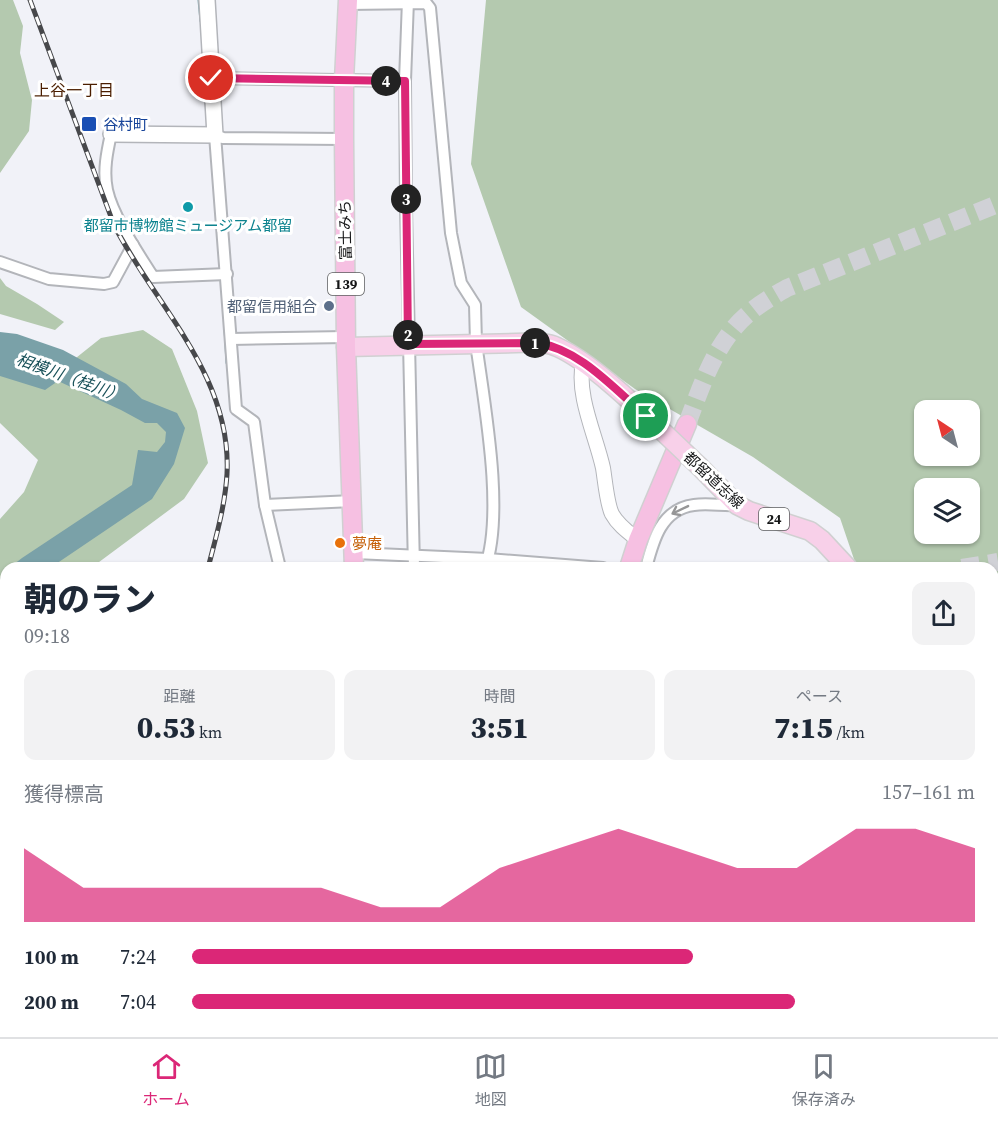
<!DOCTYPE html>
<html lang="ja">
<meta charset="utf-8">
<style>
:root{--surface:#fff;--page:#f2f2f3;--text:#1f2937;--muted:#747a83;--line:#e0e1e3;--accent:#db2777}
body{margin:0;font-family:"Source Serif 4","Noto Sans JP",serif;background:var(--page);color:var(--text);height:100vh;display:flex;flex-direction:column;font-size:22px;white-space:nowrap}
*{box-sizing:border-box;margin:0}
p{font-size:20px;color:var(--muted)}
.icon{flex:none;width:33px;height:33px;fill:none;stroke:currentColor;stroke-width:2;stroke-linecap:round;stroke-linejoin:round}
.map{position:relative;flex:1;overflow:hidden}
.side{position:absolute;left:0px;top:562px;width:999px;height:476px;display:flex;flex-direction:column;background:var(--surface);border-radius:18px 18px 0 0;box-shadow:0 2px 4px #0004}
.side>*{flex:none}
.needle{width:39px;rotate:324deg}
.tools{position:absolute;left:914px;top:400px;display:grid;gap:12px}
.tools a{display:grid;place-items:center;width:66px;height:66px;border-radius:12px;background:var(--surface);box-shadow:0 2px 4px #0004;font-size:30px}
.pin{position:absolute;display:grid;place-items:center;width:51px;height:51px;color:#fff;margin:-26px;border:3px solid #fff;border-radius:50%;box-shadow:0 2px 6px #0007}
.km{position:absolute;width:30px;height:30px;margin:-15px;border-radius:50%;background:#222;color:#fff;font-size:16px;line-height:30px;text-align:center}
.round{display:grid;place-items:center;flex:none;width:63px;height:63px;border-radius:12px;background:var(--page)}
.overview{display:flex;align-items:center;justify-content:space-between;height:102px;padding:0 24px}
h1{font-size:33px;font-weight:800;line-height:45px}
.metrics{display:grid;grid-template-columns:repeat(3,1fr);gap:9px;height:102px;padding:6px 24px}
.metrics div{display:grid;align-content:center;border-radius:12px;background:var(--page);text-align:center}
.metrics b{font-size:30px;font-weight:800}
.metrics small{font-size:16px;font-weight:400}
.metrics p{font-size:16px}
.chart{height:168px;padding:12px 24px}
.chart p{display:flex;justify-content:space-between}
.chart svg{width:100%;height:108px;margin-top:6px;fill:var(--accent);opacity:.7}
ul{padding:0 24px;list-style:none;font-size:20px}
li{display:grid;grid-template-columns:96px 72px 1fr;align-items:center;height:45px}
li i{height:15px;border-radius:8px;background:var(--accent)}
.dock{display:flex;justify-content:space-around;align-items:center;height:84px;border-top:2px solid var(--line);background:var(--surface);font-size:16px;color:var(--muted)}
.dock a{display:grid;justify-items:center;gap:3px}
.dock .current{color:var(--accent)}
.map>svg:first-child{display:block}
.forest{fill:#b4c9af;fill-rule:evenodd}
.water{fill:#7aa1a8}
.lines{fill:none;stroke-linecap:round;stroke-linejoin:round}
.stream{stroke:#7aa1a8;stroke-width:3}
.primary-tunnel{stroke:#d0d1d6;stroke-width:18;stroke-dasharray:18 9;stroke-linecap:butt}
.trunk-tunnel{stroke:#d0d1d6;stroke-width:18;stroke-dasharray:18 9;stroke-linecap:butt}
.minor-casing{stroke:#b3b5ba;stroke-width:14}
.tertiary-casing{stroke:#b3b5ba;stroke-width:16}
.secondary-casing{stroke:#b3b5ba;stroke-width:18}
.primary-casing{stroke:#d0d0d1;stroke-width:21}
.trunk-casing{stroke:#d0d0d1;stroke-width:21}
.minor{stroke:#fff;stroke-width:10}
.tertiary{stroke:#fff;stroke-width:14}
.secondary{stroke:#fff;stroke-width:15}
.primary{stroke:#f8d0e9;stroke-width:18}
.trunk{stroke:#f6c0e2;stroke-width:18}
.rail-casing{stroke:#47484b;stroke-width:5}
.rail{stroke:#fff;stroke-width:3;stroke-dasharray:9;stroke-linecap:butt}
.primary-bridge-casing{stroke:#d0d0d1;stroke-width:21;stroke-linecap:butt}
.primary-bridge{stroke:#f8d0e9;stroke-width:18}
.oneway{stroke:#969697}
.route-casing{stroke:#fff;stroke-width:12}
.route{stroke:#db2777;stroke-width:8}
.transit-dot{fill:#1a4fb4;stroke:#fff;stroke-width:2}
.culture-dot{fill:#0f9aa8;stroke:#fff;stroke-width:2}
.service-dot{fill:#5c6f8a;stroke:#fff;stroke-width:2}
.food-dot{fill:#e8710a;stroke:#fff;stroke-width:2}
.labels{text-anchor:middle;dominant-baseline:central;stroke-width:6;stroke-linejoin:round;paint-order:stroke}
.shield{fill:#fff;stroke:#5b5c5d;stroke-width:1.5}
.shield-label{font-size:14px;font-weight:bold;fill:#151617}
.transit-label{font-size:15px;fill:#164399;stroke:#fff;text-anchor:start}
.culture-label{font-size:15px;fill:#0d838f;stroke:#fff}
.street-label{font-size:15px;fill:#151617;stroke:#fff}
.service-label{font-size:15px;fill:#4e5e75;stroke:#fff;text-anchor:end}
.food-label{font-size:15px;fill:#c56008;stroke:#fff;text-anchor:start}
.neighbourhood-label{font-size:16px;fill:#4b1e00;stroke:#fff}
.water-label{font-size:16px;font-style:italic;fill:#195159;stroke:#fff}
</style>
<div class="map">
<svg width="998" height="1037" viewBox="0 0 998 1037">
<rect width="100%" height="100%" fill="#f1f2f8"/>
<g class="forest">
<polygon points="0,0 13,0 23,26 20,53 32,100 29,131 0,173"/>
<path d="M486,0H998V1037H671L679,1032H993V568H857L840,518L753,457L635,389L521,307L471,164ZM924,411H969V456H924ZM924,489H969V534H924Z"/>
<polygon points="0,278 6,286 37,304 64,322 55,330 0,314"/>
<polygon points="143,330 172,349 197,411 208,463 184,499 91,568 6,568 6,623 0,627 0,519 24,492 38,460 0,423 0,372 52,377 101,338"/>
</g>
<polygon class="water" points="0,332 17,334 63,350 126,384 142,399 177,413 185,428 174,464 152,499 50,568 9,568 22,558 132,485 138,450 157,452 165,442 166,432 157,423 145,423 121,410 58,381 45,390 0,376"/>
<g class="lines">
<g class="stream">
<polyline points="199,0 201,21"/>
<polyline points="225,328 227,363"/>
<polyline points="222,1032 223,1037"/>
</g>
<polyline class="primary-tunnel" points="962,568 998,562"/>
<path class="trunk-tunnel" d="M687,424C702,385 715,342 748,314C759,304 773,296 787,288L998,204"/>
<defs>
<g id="minor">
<polyline points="408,0 405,81 406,208 414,568"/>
<path d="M348,4L426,3L430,8L451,233L461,283L475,305L476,343C484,403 505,513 485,568"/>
<polyline points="211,78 405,81"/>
<path d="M111,134C107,152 103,171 107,190C113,217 138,253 153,277L227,274"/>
<polyline points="0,262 49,279 104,284 113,282 133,245"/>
<polyline points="231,339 346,337"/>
<polyline points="265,505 353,501"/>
<polyline points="355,553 488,559 603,568"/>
<polyline points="280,568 265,505 254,422 236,409 215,135 223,138 344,139"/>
<path d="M646,568C653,541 661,509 694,505C708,503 723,506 737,505"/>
<polyline points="12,1037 15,1032"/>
<polyline points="645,1037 647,1032"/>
</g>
<path id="tertiary" d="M583,363C576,395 596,436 603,468C605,480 607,504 612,514C618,525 628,532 638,540"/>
<polyline id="secondary" points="111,134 215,135 207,0"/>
<g id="primary">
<path d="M346,347L516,343C530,343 545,341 557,347C589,361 633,403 659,428"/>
<polyline points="700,467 737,505 749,511 810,531 822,540 848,568"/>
</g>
<g id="trunk">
<polyline points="348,0 344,80 344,139 346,347 354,568"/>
<polyline points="629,568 638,540 687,424"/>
<polyline points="184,1037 186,1032"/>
<polyline points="490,1037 491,1032"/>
</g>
</defs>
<use href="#minor" class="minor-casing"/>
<use href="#tertiary" class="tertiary-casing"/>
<use href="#secondary" class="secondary-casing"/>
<use href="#primary" class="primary-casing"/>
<use href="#trunk" class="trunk-casing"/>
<use href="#minor" class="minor"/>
<use href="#tertiary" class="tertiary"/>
<use href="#secondary" class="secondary"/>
<use href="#primary" class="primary"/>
<use href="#trunk" class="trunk"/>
<defs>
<g id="rail">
<path d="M30,0L114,225C156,307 232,375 227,474C225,506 216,537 208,568"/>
<polyline points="76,1037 78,1032"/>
</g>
</defs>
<use href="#rail" class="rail-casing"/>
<use href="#rail" class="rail"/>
<defs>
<polyline id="primary-bridge" points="659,428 700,467"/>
</defs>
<use href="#primary-bridge" class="primary-bridge-casing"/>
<use href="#primary-bridge" class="primary-bridge"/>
</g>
<defs><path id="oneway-shaft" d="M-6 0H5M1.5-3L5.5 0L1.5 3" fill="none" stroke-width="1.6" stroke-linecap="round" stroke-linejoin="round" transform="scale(1.5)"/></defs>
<use class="oneway" href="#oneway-shaft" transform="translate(680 510) rotate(154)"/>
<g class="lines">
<defs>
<path id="route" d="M211,78L405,81L408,344L537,343C580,349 614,389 646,416"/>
</defs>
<use href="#route" class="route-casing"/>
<use href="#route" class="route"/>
</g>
<rect class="transit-dot" x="81" y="116" width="16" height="16" rx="3"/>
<circle class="culture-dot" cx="188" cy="207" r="6"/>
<circle class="service-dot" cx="329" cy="306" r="6"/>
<circle class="food-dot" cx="340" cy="543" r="6"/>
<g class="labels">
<g class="shield">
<rect x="328" y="273" width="36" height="22" rx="4.5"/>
<rect x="759" y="508" width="30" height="22" rx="4.5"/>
</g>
<g class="shield-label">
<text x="346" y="284">139</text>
<text x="774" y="519">24</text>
</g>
<g class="transit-label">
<text x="103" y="124">谷村町</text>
</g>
<g class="culture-label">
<text x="188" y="225">都留市博物館ミュージアム都留</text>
</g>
<g class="street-label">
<text transform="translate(345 230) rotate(-91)">富士みち</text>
<text transform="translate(714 480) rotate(43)">都留道志線</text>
</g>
<g class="service-label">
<text x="317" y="306">都留信用組合</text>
</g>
<g class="food-label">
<text x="352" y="543">夢庵</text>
</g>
<g class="neighbourhood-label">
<text x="74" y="90">上谷一丁目</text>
</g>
<g class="water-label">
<text transform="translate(70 377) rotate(20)">相模川（桂川）</text>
</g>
</g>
</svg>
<div class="tools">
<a><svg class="needle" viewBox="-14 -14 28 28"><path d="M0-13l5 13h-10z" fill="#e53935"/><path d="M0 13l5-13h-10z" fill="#747a83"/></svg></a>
<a><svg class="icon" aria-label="layers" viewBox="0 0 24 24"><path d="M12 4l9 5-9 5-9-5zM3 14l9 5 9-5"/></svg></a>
</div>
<div class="pin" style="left:646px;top:416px;background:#1e9e55"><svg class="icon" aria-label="arrive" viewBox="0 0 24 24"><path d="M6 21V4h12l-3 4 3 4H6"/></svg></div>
<div class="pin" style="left:211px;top:78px;background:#d93025"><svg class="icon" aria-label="check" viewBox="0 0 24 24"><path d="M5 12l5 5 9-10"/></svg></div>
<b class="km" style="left:535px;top:343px">1</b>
<b class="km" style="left:408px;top:335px">2</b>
<b class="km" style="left:406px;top:199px">3</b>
<b class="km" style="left:386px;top:81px">4</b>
<section class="side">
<div class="overview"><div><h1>朝のラン</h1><p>09:18</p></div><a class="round"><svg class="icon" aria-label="share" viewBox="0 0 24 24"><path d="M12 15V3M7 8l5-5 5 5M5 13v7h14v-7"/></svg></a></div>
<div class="metrics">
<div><p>距離</p><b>0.53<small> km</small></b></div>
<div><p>時間</p><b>3:51</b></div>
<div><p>ペース</p><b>7:15<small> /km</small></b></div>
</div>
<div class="chart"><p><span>獲得標高</span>157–161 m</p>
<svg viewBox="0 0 160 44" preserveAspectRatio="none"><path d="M0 44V14L10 30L20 30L30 30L40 30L50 30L60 38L70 38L80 22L90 14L100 6L110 14L120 22L130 22L140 6L150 6L160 14V44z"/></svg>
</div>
<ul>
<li><b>100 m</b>7:24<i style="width:64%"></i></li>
<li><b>200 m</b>7:04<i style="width:77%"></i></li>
</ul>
</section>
</div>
<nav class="dock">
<a class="current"><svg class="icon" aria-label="home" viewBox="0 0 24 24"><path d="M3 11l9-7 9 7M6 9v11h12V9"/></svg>ホーム</a>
<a><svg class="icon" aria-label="map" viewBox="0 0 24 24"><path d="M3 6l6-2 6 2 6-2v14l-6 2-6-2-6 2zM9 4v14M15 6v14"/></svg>地図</a>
<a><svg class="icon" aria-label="saved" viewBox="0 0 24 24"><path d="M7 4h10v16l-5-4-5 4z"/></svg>保存済み</a>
</nav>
